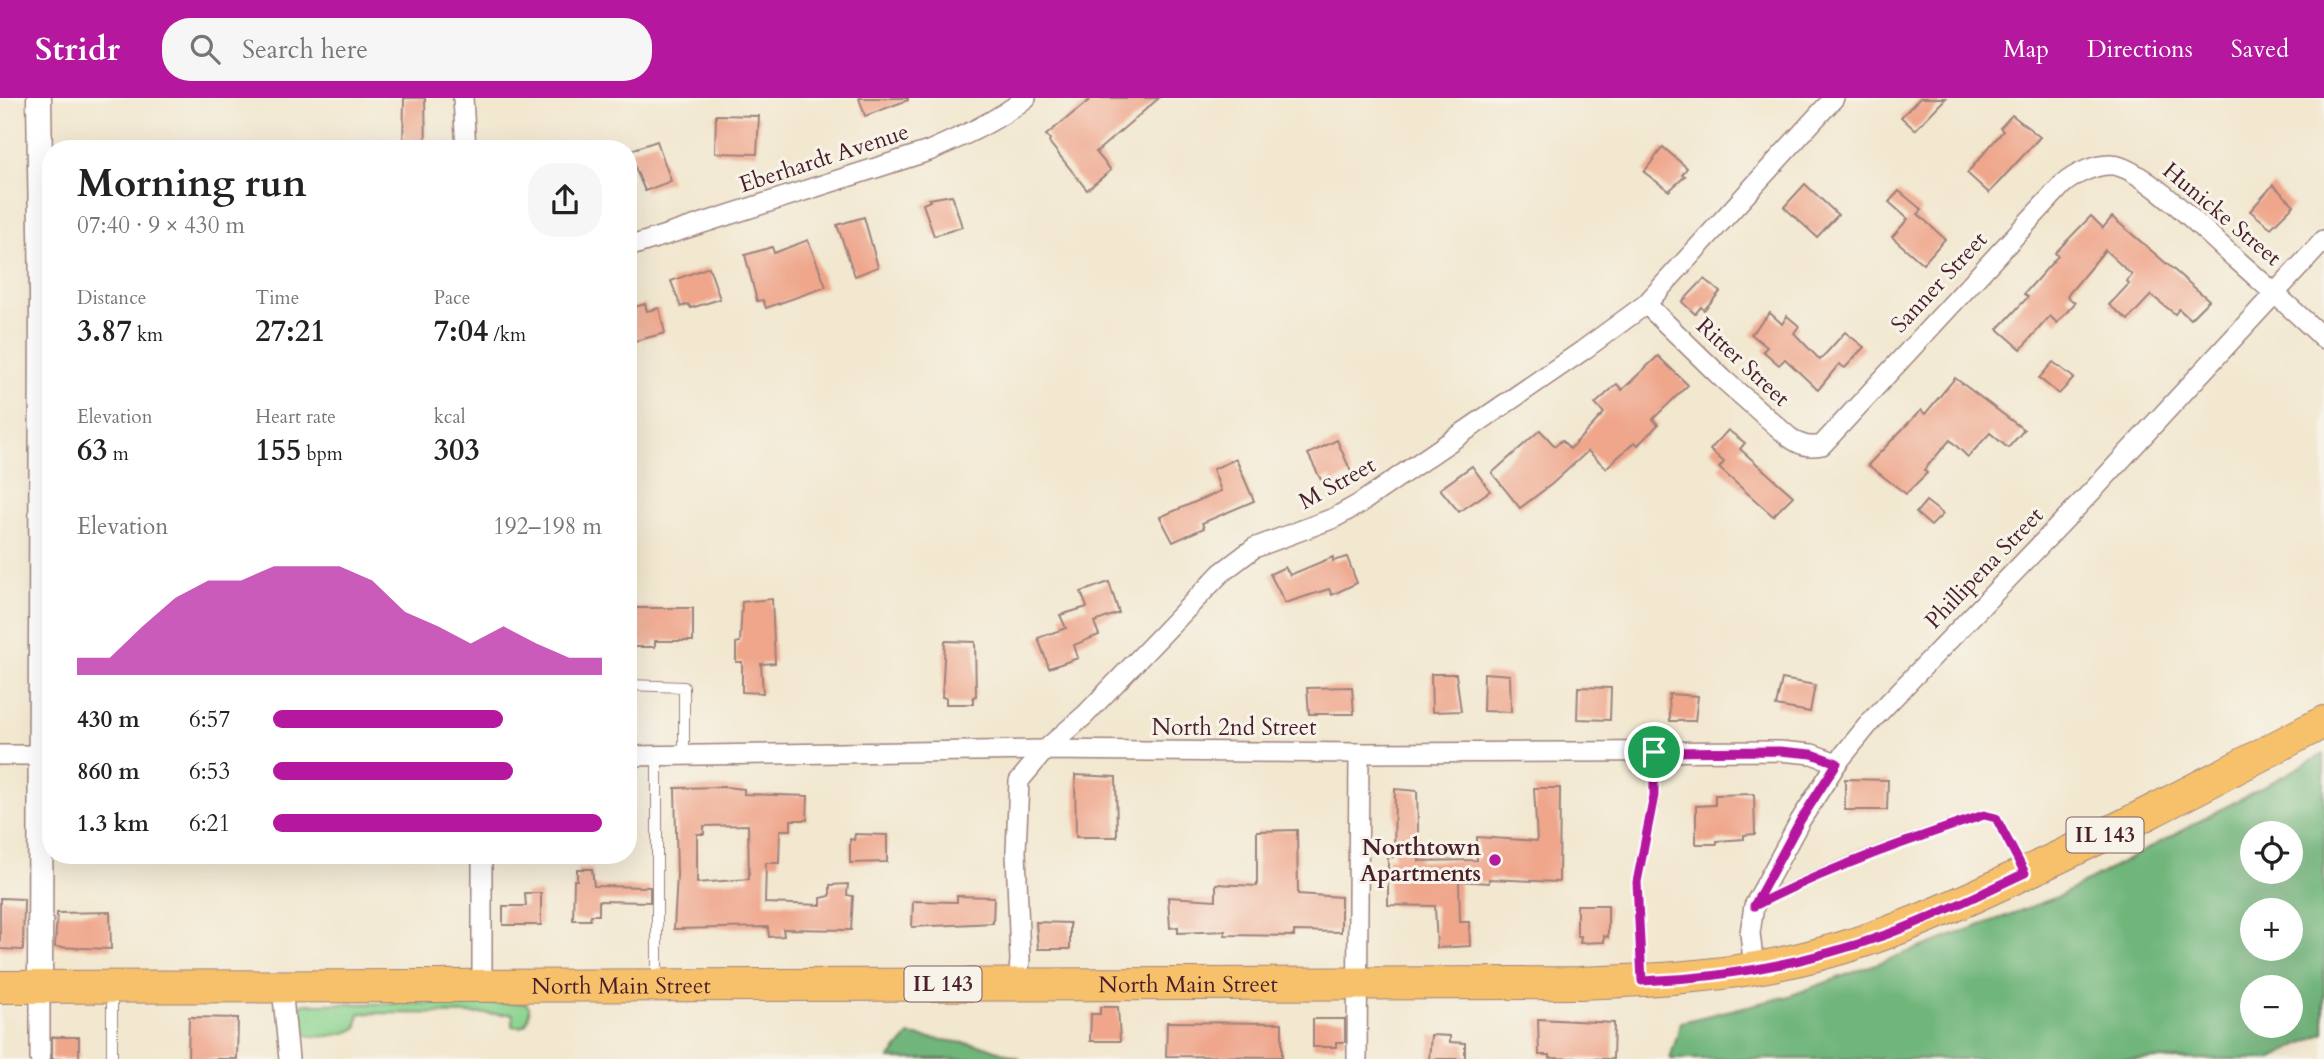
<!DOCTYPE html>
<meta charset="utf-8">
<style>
:root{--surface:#fff;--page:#f6f6f6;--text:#222;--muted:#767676;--accent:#b5179e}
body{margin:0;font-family:Cardo,serif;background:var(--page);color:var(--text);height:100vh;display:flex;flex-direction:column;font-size:26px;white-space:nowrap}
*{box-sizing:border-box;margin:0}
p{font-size:23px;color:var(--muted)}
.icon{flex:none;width:38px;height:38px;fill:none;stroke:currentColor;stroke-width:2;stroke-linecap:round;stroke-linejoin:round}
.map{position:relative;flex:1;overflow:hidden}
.details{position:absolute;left:42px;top:42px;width:595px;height:724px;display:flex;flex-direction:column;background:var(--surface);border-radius:28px;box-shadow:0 7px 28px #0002}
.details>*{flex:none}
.buttons{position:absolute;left:2240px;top:723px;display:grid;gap:14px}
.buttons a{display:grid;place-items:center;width:63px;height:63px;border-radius:50%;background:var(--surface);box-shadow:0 7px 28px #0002;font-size:35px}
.pin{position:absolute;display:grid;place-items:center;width:60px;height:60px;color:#fff;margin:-30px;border:4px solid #fff;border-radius:50%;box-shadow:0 2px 7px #0007}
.round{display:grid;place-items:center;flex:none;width:74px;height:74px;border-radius:28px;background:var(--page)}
.overview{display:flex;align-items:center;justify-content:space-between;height:119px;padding:0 35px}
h1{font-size:38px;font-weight:800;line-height:52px}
.stats{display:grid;grid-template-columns:repeat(3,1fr);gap:10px;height:119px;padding:7px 35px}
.stats div{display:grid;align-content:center}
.stats b{font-size:30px;font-weight:800}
.stats small{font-size:19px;font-weight:400}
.stats p{font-size:19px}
.chart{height:196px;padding:14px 35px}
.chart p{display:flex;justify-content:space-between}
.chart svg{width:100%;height:126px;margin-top:7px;fill:var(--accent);opacity:.7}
ul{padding:0 35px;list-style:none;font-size:23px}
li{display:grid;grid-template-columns:112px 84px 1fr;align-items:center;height:52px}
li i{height:18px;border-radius:9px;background:var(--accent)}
header{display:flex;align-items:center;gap:42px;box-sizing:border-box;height:98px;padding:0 35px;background:var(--accent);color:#fff}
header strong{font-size:33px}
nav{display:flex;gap:38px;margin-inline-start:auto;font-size:24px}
.search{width:490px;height:63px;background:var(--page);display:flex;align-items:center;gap:18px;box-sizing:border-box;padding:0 24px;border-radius:28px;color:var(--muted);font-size:26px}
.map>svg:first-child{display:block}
.green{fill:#8bd38f;stroke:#6a795d;stroke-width:2}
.forest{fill:#70b57a;stroke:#5d6a52;stroke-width:2;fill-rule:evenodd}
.building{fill:#efa68b;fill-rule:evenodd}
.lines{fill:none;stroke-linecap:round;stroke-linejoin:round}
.service-casing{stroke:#9e837d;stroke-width:12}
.minor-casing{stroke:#9e837d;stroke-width:22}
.tertiary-casing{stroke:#9e837d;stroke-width:27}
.primary-casing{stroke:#9e837d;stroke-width:34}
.service{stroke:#fff;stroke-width:10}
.minor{stroke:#fff;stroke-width:19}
.tertiary{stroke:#fff;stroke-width:24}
.primary{stroke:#f6c16b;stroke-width:32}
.route-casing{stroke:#fff;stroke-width:14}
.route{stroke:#b5179e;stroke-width:9}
.poi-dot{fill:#b5179e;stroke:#f7f3e8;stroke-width:2.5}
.labels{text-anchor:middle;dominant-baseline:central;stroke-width:6;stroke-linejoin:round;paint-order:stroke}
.shield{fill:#f7f3e8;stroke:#7e5f64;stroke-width:2}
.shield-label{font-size:21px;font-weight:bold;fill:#4a1f2b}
.street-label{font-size:23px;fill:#4a1f2b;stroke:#f7f3e8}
.poi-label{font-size:23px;font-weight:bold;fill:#4a1f2b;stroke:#f7f3e8;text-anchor:end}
</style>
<header>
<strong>Stridr</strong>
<div class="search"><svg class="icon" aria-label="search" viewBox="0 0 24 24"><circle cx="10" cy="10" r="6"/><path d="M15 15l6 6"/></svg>Search here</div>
<nav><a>Map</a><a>Directions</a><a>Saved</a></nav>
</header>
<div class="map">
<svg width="2324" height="961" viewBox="0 0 2324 961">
<rect width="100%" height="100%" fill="#f7f3e8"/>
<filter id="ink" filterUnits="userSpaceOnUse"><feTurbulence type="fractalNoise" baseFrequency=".0143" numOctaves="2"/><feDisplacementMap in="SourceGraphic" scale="14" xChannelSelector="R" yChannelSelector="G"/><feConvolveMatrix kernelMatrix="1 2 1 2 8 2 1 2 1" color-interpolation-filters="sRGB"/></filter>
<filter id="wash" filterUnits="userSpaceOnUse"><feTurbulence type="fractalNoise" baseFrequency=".00686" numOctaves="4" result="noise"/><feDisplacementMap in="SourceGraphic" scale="28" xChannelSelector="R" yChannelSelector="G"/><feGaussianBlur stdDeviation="1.57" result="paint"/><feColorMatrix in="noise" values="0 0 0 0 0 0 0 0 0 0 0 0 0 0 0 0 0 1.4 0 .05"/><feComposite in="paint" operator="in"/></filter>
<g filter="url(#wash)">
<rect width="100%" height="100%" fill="#f2e7cf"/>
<path class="green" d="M526,905L529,909C530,918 529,927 519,929L512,928L513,916L359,915L357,929C350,937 310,943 303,934C298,928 301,912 302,906Z"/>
<g class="forest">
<path d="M2324,656V935L2270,961H1670L1681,924L1789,898L2060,798ZM2252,735H2291V774H2252ZM2252,812H2291V850H2252ZM2252,889H2291V928H2252Z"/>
<polygon points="909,937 985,948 1020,961 889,961"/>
</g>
<g id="blocks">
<g class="building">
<polygon points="404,0 425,0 426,51 403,51"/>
<polygon points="859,0 908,0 908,2 865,18"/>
<polygon points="1092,0 1159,0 1096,54 1111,72 1087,92 1049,44 1050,41 1046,37"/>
<polygon points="1920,0 1946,0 1915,32 1901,19"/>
<polygon points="716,17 759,18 757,56 715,55"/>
<polygon points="2012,17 2040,39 1989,95 1967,75 2003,33 2000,30"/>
<polygon points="657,43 671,83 645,93 628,53"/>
<polygon points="1663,49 1687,70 1682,77 1685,78 1669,93 1644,74"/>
<polygon points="1805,86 1838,117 1817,139 1784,109"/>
<polygon points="2273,87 2294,107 2271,130 2250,113"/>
<polygon points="1899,93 1922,112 1918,116 1945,141 1923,166 1892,139 1908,121 1889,104"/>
<polygon points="952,97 962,129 934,138 923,106 930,103 929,101"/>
<polygon points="2091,118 2103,130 2112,119 2209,202 2190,221 2179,211 2175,216 2151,197 2128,222 2109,207 2129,186 2127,183 2132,177 2105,152 2067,198 2075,205 2057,225 2050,218 2021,251 1998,231 2028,199 2024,196 2058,158 2055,155"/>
<polygon points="864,119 878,169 855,178 837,127"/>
<polygon points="808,142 826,189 766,210 763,202 757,203 745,157 772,149 774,155"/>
<polygon points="709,169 720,201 691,210 688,206 681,209 671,183"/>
<polygon points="1704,181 1720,194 1704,212 1701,209 1695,216 1682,204"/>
<polygon points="645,206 647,213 659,210 665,235 628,245 628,211"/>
<polygon points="1770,215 1782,226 1787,218 1799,228 1794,235 1820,262 1845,234 1864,249 1845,270 1839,266 1818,292 1785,261 1779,267 1763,253 1767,249 1751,236"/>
<polygon points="1658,258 1688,287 1653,321 1658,327 1638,347 1635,344 1606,370 1588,353 1552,386 1520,410 1492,375 1540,332 1555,348 1562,342 1570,351 1604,315 1595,306 1617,286 1622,292"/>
<polygon points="2053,264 2074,280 2059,296 2039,280"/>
<polygon points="1955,280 2024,332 2008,350 1990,335 1968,359 1950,342 1924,372 1927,375 1906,396 1868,367 1921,312 1925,316"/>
<polygon points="1728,332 1745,345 1740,351 1793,398 1773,418 1719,370 1724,364 1710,352"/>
<polygon points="1337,342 1352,376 1334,384 1331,379 1321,382 1308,356"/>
<polygon points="1236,361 1254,403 1202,425 1204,430 1173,444 1160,419 1221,393 1213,371"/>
<polygon points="1472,368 1490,393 1459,414 1440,391"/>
<polygon points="1926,403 1943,416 1931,428 1916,415"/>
<polygon points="1333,459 1333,463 1347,459 1357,485 1332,497 1329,491 1285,505 1270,476 1285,469 1290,477"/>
<polygon points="1109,484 1119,515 1094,524 1099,537 1074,547 1078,560 1049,570 1038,540 1066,530 1060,517 1087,509 1081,494"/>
<polygon points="772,501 775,565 761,566 763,595 742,594 742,564 736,564 736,545 740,544 742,504"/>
<polygon points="628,510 693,510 693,543 655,543 655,549 628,549"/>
<polygon points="945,543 975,544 976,598 973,599 973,606 946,606 946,600 942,599"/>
<polygon points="1484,575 1510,577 1511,614 1483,613"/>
<polygon points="1431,576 1456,576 1461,613 1432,614"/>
<polygon points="1782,581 1815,587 1810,614 1776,608"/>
<polygon points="1352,589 1354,616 1309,616 1307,590"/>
<polygon points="1578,589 1611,590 1610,622 1577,621"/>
<polygon points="1669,596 1698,598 1695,623 1670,623"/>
<polygon points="1075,677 1116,679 1117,739 1076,739"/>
<polygon points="1845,681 1888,682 1887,712 1845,712"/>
<path d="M725,689L744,691V696L808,698L807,722H791V732H780L779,765H766L765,805L821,807V800L830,798V787L848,786L847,797L853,798L851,832L783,831L784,838L769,839L768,829L674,831L677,777L675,690ZM748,727L749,781L697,785V736H704V728Z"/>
<polygon points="1534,690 1560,690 1559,784 1489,781 1489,785 1459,783 1460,824 1469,824 1470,848 1437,850 1435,808 1388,807 1388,759 1394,759 1395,691 1417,693 1419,763 1477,762 1477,739 1537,743"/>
<polygon points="1754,696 1755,736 1744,737 1744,741 1717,743 1717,746 1696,746 1696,708 1715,707 1715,697"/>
<polygon points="1297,732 1298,796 1341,799 1341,834 1294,833 1294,838 1225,837 1225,833 1178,835 1178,829 1170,830 1168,799 1216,802 1216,786 1257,788 1257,733"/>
<polygon points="855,736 887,737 887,764 850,765 850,741 854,742"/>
<polygon points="577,771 592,771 594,788 650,789 650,804 599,803 599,817 591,817 590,822 573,822 574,782 577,782"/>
<polygon points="525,795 541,795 541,827 503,827 503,808 526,808"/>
<polygon points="957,798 994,799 993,825 912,829 913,803 957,804"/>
<polygon points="0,800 24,801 23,852 0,851"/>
<polygon points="1577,807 1608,807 1608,839 1604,838 1604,844 1580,845 1581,838 1577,838"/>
<polygon points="110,814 111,851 55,849 57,815"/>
<polygon points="1036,824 1070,825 1070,851 1038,851"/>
<polygon points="1100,909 1118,909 1120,943 1090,943 1091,916 1100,916"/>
<polygon points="189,919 238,920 237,961 188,961"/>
<polygon points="1313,921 1345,921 1345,944 1336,944 1336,949 1313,949"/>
<polygon points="1538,921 1614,925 1613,961 1550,960 1550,957 1539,957"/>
<polygon points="1167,924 1282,925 1282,959 1166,958"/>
<polygon points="1431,937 1450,938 1450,944 1465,945 1465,961 1429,961"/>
<rect x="52" y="939" width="27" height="22"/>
</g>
</g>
</g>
<g filter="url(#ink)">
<use href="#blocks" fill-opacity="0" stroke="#9e837d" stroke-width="2"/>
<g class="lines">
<defs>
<g id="service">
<polyline points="628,587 684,589 684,658"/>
<path d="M1758,806C1830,768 1907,742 1984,717L1996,720L2023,771"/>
<polyline points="1642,878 1637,784 1654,698 1654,654"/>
<polyline points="657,884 657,657"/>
<polyline points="112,961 112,893"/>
</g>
<g id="minor">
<polyline points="463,0 466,51"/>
<path d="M628,149L929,53C963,38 997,23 1026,0"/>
<path d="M1646,206L1723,281L1789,339C1800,347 1808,350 1822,347L2062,87C2075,76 2095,66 2112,67C2142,68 2211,140 2236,161C2266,188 2295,213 2324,241"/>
<polyline points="0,657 51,657"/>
<polyline points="628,658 1045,652 1359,655 1779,653 1812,656 1837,665"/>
<polyline points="1754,871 1750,835 1754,808 1800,723 1837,665 1872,622 2097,388 2324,142"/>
<polyline points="1018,886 1020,862 1016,753 1019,683 1045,652 1085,617 1221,475 1254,450 1334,420 1359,406 1582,253 1646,206 1834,0"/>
<polyline points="282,889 289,961"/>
<polyline points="482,889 482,758"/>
<polyline points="40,961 40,889"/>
<polyline points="1357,961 1359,655"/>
</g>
<polyline id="tertiary" points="39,0 42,199 40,889"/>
<g id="primary">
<path id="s1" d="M0,889L1578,885C1660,882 1740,878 1820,856C1889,838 1952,809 2016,779C2121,731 2222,677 2324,624"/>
</g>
</defs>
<use href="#service" class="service-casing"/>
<use href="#minor" class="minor-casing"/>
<use href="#tertiary" class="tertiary-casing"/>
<use href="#primary" class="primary-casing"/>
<use href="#service" class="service"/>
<use href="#minor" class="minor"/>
<use href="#tertiary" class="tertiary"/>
<use href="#primary" class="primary"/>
</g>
</g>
<g class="lines" filter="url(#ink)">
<defs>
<path id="route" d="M1779,653L1812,656L1837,665L1800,723L1754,808C1828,770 1906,743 1984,717L1996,720L2025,775C1980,796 1935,819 1888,836C1810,864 1725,880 1642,883L1637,784L1654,698V654Z"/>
</defs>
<use href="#route" class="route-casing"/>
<use href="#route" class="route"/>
</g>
<circle class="poi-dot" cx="1495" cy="762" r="7"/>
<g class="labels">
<g class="shield">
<rect x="2066.5" y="719.5" width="77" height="35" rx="5"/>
<rect x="904.5" y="868.5" width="77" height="35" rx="5"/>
</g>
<g class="shield-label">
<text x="2105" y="737">IL 143</text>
<text x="943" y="886">IL 143</text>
</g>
<g class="street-label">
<text transform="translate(824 60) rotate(-18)">Eberhardt Avenue</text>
<text transform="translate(2222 116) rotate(40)">Hunicke Street</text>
<text transform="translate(1939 184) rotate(-47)">Sanner Street</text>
<text transform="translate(1743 264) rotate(43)">Ritter Street</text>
<text transform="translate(1337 385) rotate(-29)">M Street</text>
<text transform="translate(1984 470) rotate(-46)">Phillipena Street</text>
<text x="1234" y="629">North 2nd Street</text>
<text stroke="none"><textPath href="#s1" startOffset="1188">North Main Street</textPath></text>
<text stroke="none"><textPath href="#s1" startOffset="621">North Main Street</textPath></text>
</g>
<g class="poi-label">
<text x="1481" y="749">Northtown<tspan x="1481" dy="26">Apartments</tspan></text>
</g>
</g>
</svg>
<div class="buttons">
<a><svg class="icon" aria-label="locate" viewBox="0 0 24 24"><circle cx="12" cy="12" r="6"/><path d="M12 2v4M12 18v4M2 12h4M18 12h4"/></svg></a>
<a>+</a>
<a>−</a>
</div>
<div class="pin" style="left:1654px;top:654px;background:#1e9e55"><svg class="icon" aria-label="arrive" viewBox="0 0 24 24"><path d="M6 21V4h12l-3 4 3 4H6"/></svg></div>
<section class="details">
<div class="overview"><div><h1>Morning run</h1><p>07:40 · 9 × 430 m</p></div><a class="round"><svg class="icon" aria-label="share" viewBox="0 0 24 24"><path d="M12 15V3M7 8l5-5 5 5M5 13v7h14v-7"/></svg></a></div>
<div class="stats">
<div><p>Distance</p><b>3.87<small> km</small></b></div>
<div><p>Time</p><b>27:21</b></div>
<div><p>Pace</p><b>7:04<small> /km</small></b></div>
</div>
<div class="stats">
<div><p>Elevation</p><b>63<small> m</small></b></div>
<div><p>Heart rate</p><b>155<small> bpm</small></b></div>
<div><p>kcal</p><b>303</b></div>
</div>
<div class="chart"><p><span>Elevation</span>192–198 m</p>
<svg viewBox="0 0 160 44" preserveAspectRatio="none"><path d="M0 44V38L10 38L20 27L30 17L40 11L50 11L60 6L70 6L80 6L90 11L100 22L110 27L120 33L130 27L140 33L150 38L160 38V44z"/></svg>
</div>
<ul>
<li><b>430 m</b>6:57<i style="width:70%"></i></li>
<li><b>860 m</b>6:53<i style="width:73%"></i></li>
<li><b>1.3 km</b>6:21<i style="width:100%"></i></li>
</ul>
</section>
</div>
